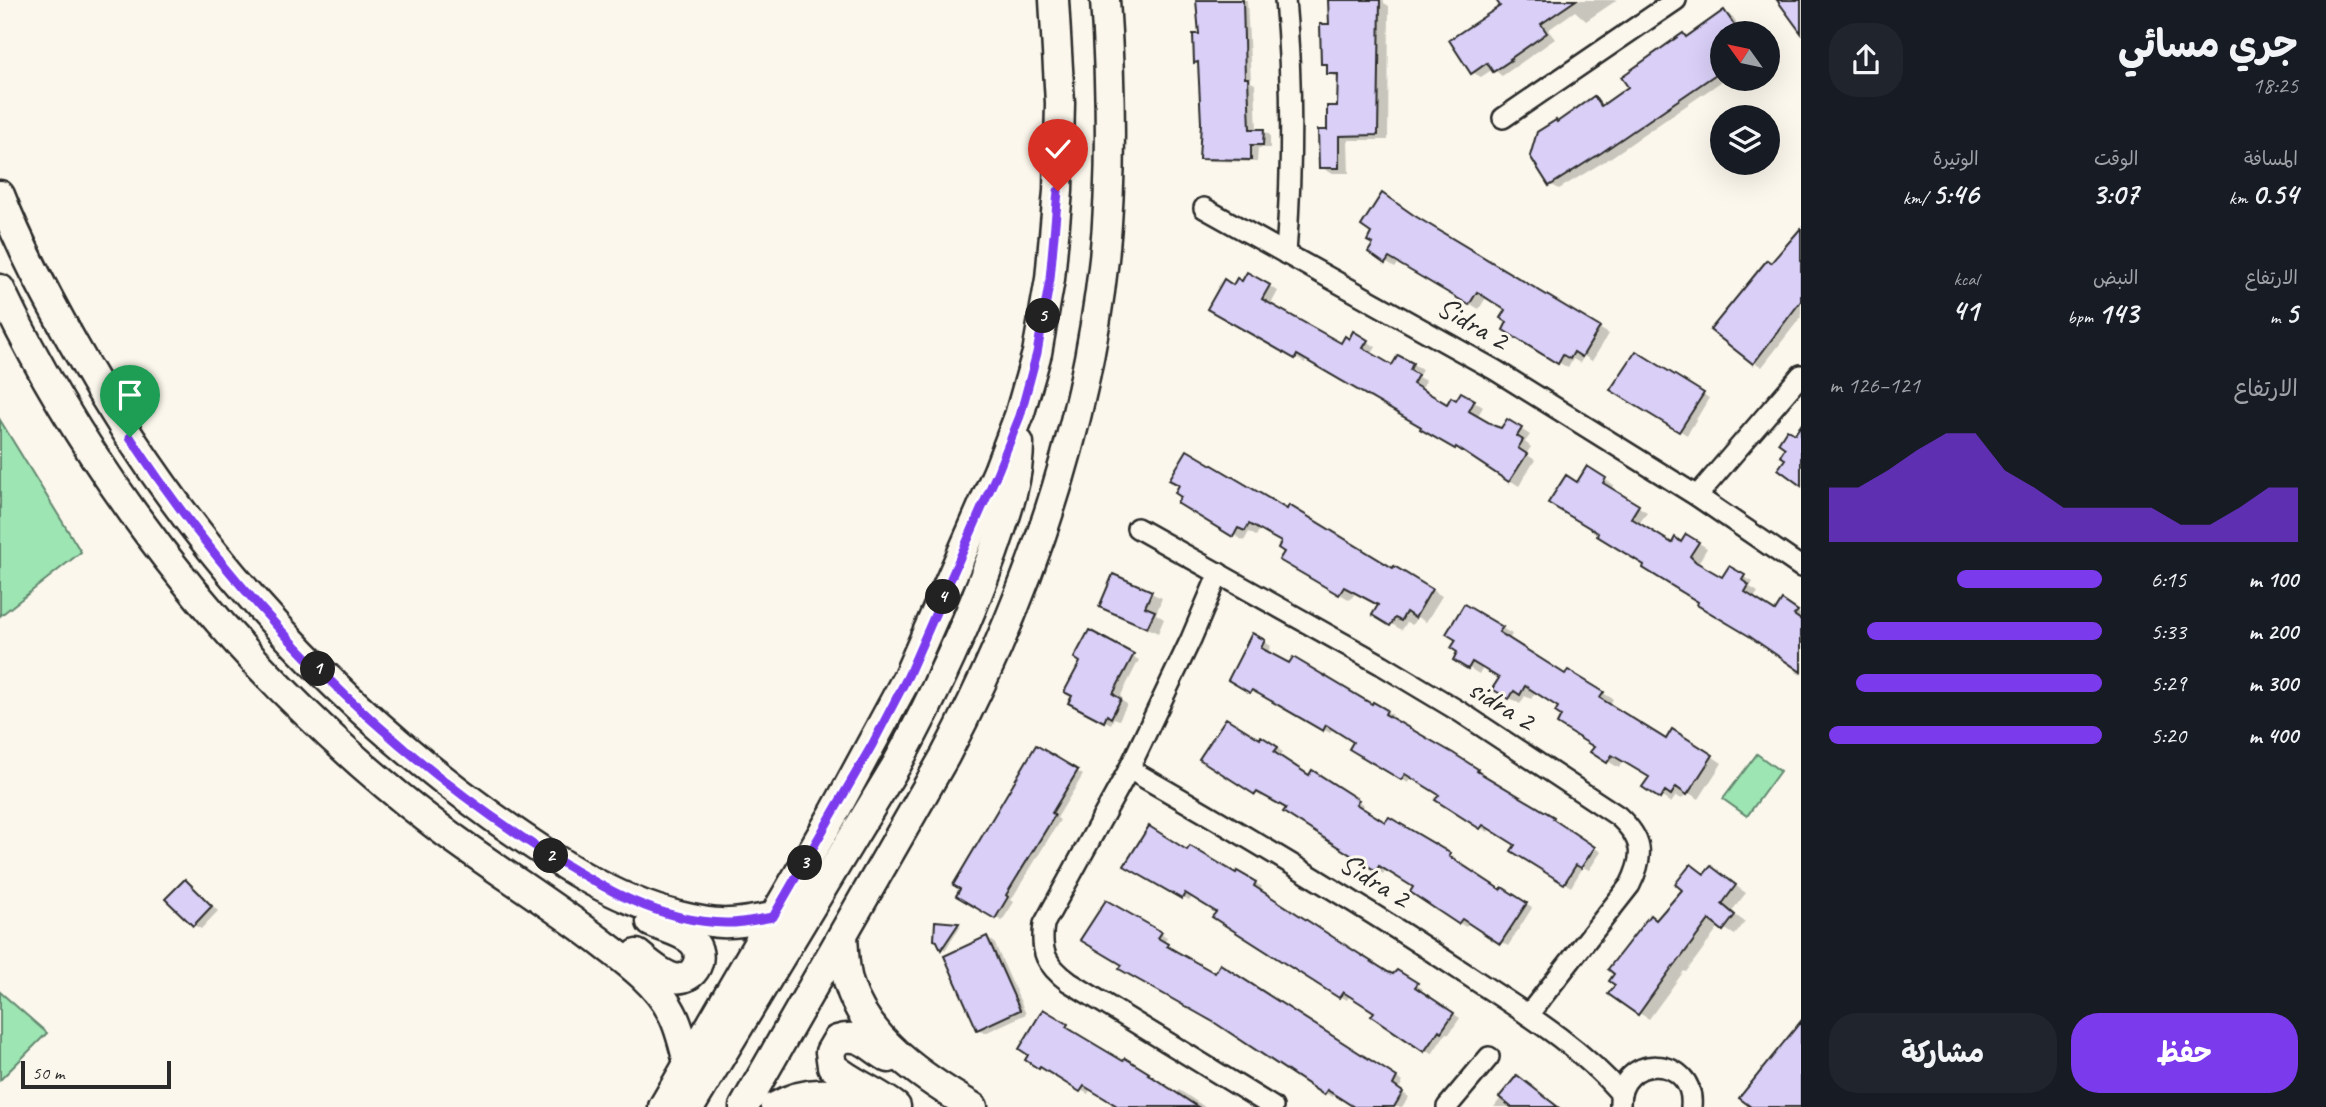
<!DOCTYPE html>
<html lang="ar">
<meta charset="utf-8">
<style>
:root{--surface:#171b24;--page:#20242c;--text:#f1f3f6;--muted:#9ea1a6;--accent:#7c3aed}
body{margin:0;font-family:Caveat,"Playpen Sans Arabic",sans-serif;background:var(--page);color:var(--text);direction:rtl;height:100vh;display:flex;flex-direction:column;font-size:26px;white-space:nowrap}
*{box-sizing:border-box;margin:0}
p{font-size:23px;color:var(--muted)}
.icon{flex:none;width:38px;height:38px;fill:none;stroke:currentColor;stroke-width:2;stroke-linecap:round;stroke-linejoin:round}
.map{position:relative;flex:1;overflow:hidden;direction:ltr}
.side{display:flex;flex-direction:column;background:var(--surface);width:525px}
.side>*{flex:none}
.needle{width:46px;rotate:303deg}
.buttons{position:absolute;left:1710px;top:21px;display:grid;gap:14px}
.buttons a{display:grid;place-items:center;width:70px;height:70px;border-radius:50%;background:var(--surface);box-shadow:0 7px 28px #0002;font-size:35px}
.scale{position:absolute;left:21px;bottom:18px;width:150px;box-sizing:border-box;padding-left:7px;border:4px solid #2b2b2b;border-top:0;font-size:19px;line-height:24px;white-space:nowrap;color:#2b2b2b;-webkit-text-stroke:5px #fbf7ec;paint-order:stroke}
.pin{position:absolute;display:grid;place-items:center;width:60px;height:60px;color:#fff;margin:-72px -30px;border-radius:50% 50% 50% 0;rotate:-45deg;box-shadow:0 0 7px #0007}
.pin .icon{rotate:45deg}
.km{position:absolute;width:35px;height:35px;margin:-18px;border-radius:50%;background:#222;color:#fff;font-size:19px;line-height:35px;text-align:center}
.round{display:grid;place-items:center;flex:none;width:74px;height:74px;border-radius:28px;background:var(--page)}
.headline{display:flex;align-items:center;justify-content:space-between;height:119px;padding:0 28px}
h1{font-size:38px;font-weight:700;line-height:52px}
.stats{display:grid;grid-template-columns:repeat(3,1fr);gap:10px;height:119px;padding:7px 28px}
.stats div{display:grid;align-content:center}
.stats b{font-size:30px;font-weight:700}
.stats small{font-size:19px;font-weight:400}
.stats p{font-size:19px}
.chart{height:196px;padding:14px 28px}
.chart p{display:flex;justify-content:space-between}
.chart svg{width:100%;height:126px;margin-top:7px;fill:var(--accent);opacity:.7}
.primary-button{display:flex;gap:14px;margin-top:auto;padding:14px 28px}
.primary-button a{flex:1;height:80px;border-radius:28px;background:var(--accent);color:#fff;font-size:28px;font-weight:700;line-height:80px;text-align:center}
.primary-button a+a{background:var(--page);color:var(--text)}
ul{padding:0 28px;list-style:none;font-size:23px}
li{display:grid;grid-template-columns:112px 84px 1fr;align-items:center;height:52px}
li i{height:18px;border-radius:9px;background:var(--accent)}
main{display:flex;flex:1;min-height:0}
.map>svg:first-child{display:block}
.green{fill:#9de5b3;stroke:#64886f;stroke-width:2}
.shadow{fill:#0003}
.building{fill:#d9cff7;stroke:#2b2b2b;stroke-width:2}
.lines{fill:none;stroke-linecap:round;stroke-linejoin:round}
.street-casing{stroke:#2b2b2b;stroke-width:24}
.secondary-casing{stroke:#2b2b2b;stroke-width:33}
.street{stroke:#fbf7ec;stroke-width:19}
.secondary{stroke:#fbf7ec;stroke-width:28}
.route-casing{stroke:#fff;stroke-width:14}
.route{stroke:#7c3aed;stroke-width:9}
.labels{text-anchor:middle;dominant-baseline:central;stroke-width:6;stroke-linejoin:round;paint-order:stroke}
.street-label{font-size:30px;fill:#2b2b2b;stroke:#fbf7ec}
</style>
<main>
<section class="side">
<div class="headline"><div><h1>جري مسائي</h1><p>18:25</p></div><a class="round"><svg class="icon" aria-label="share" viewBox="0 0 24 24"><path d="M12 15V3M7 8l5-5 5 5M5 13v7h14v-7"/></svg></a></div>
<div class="stats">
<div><p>المسافة</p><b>0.54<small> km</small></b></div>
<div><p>الوقت</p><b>3:07</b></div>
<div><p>الوتيرة</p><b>5:46<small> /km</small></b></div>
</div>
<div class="stats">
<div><p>الارتفاع</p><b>5<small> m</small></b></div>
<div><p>النبض</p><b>143<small> bpm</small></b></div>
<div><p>kcal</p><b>41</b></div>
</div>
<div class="chart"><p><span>الارتفاع</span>121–126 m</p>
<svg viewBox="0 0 160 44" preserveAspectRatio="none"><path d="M0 44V25L10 25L20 19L30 12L40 6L50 6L60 19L70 25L80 32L90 32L100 32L110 32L120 38L130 38L140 32L150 25L160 25V44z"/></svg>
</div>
<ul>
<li><b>100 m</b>6:15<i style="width:53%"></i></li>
<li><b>200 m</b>5:33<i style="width:86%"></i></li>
<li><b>300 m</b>5:29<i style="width:90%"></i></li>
<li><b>400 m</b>5:20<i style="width:100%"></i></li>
</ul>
<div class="primary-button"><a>حفظ</a><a>مشاركة</a></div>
</section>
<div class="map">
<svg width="1801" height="1107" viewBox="0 0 1801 1107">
<rect width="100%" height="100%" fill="#fbf7ec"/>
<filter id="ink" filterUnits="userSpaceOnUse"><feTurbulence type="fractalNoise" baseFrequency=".0143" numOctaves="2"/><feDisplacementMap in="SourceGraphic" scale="14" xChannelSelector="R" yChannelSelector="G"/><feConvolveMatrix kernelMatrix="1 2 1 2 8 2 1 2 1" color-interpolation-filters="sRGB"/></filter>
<g filter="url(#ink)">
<g class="green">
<polygon points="0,420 81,552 0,616"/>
<polygon points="1757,754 1780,771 1747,816 1723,799"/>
<polygon points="0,992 47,1033 0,1080"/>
</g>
<g class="shadow">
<polygon points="1198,0 1247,0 1251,82 1255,84 1257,131 1263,131 1270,135 1270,148 1258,148 1257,162 1208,161 1201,158 1200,64 1195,62 1201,35"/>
<polygon points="1335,0 1384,0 1384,3 1389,6 1388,140 1348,140 1349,173 1331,173 1321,167 1329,132 1339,108 1339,79 1329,73 1329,66 1323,63"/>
<polygon points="1507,0 1617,0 1586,21 1575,11 1548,30 1555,39 1502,76 1493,69 1481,77 1472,72"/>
<polygon points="1724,12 1733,17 1743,33 1722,33 1722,79 1725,79 1610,158 1559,189 1550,184 1559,124 1594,98 1604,106 1630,87 1683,35 1688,38"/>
<polygon points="1424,224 1609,334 1592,361 1584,356 1580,363 1573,359 1568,368 1505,329 1510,322 1508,310 1487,296 1479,309 1399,262 1395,268 1370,252"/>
<polygon points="1801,230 1801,317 1762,367 1754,362 1772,264"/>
<polygon points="1248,274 1278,291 1270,306 1341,345 1349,341 1354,333 1376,347 1371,355 1393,368 1399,357 1422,370 1418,377 1426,381 1421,390 1448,406 1457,402 1462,394 1483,407 1477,417 1502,430 1508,421 1530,435 1525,442 1531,447 1526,454 1535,460 1519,486 1466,452 1422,428 1423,426 1307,359 1305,363 1210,309 1233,287 1243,283"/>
<polygon points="1637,353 1709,398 1687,435 1613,389"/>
<polygon points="1596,474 1614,485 1611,490 1647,512 1639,524 1673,545 1682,544 1687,536 1707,548 1699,562 1706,569 1723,580 1730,568 1753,582 1750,587 1758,592 1754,598 1776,613 1792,608 1801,614 1801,675 1796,672 1799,668 1647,564 1578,484"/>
<polygon points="1183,496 1393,570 1394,568 1442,596 1426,622 1417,617 1412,625 1407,622 1402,630 1374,614 1380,605 1356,592 1350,600 1282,559 1287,551 1284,542 1260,529 1256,536 1249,532 1244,541 1180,502"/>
<polygon points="1114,577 1162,598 1156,614 1164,619 1158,633 1111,612"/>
<polygon points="1464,606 1512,634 1509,640 1566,676 1568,672 1613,699 1609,706 1667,741 1683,737 1722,763 1699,799 1687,792 1682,799 1676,796 1671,803 1645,786 1651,776 1623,760 1619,768 1593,752 1596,746 1564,715 1561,706 1536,691 1531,699 1525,696 1520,704 1494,688 1501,677 1483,667 1479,674 1455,659 1460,651 1458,639"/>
<polygon points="1089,633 1139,660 1119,699 1127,704 1119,720 1114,718 1111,724 1070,703"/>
<polygon points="1253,635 1271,646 1267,653 1372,707 1380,708 1393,715 1390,719 1460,759 1483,774 1482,776 1560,822 1558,824 1601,852 1589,870 1583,867 1571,887 1514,850 1518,844 1490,828 1488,832 1438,799 1441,794 1412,776 1408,783 1351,748 1356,741 1334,728 1330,733 1259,692 1258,695 1230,679"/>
<polygon points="1262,739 1283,752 1280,757 1310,777 1319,777 1364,805 1362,809 1386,824 1389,819 1456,858 1454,861 1501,892 1503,890 1532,908 1508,946 1469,922 1466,927 1459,923 1412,892 1415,887 1386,869 1383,874 1377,870 1285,812 1288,807 1264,794 1262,797 1202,759 1260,741"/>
<polygon points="1036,747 1083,775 1057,818 1060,820 1011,900 1014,902 1002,921 958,896"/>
<polygon points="1188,853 1236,876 1245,877 1262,887 1259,891 1390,975 1404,976 1423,989 1421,992 1460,1018 1449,1034 1446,1033 1432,1054 1373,1016 1376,1012 1350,995 1347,1000 1340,996 1215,916 1218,911 1193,896 1189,901 1126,865"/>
<polygon points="1691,866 1706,875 1711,868 1746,893 1731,912 1745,922 1735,935 1720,926 1686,972 1684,971 1649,1019 1639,1013 1657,922 1685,890"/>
<polygon points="185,881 218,911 201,929 194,925"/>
<polygon points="1106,903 1167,937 1164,943 1174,949 1173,951 1215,976 1221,967 1403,1082 1398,1090 1409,1097 1402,1107 1357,1107 1335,1092 1332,1097 1124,964"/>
<polygon points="937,923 961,926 945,950 939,941"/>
<polygon points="987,938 994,942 1026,1014 985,1033 978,1029"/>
<polygon points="1044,1011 1073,1029 1071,1032 1176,1094 1179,1090 1205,1107 1110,1107 1113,1101 1091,1088 1088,1094 1034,1063"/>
<polygon points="1517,1077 1557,1107 1494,1107"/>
</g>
<g class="building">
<polygon points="1196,0 1243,0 1245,78 1248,78 1250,129 1264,129 1263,145 1251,145 1251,160 1199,159 1201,123 1198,62 1194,63 1193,34 1199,34"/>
<polygon points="1328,0 1380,0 1378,135 1339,136 1339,168 1319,168 1318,130 1327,130 1327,106 1337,106 1338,74 1327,74 1327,64 1321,64 1320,24 1329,24"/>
<polygon points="1496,0 1576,0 1541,24 1547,33 1510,59 1511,60 1493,72 1487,63 1471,74 1449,40 1500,6"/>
<polygon points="1777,0 1801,0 1801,33"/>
<polygon points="1724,10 1740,33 1722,33 1722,70 1601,153 1549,186 1530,156 1537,132 1556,120 1557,122 1594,96 1601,106 1628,87 1621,77 1683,33 1686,37"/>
<polygon points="1382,193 1415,216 1600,327 1582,357 1574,352 1570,359 1563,355 1558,364 1503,330 1507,322 1500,318 1505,310 1477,292 1469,305 1389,258 1385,264 1368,252 1373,244 1367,241 1371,233 1361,226"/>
<polygon points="1801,228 1801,301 1753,364 1710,330 1767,260 1771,263"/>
<polygon points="1247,272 1270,285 1262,299 1341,343 1345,336 1349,339 1353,331 1368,340 1363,348 1392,365 1398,355 1413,363 1410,370 1418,375 1413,384 1447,404 1451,397 1456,400 1461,392 1475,400 1469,411 1495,426 1501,428 1507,419 1522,428 1517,436 1523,440 1518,448 1527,454 1509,482 1456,447 1455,449 1420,429 1421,427 1297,355 1295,359 1207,309 1224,279 1233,285 1237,278 1242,281"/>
<polygon points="1636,351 1704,393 1679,432 1610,390"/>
<polygon points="1801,425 1801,486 1778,469 1785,459 1780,456 1785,448 1778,443 1787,429 1795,434"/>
<polygon points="1187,450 1287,509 1289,505 1393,568 1394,566 1432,589 1415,618 1406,612 1401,621 1395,618 1390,626 1372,615 1378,605 1344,587 1339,595 1279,560 1284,552 1278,548 1281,542 1249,524 1245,531 1238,528 1233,537 1177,503 1181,497 1175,493 1179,485 1169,480"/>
<polygon points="1587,466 1606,478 1603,483 1639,505 1631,518 1672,543 1675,537 1681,542 1686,534 1699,542 1690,556 1696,562 1722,577 1729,566 1745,575 1742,580 1749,585 1745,592 1775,611 1782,600 1798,611 1794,615 1801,620 1801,672 1749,636 1697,605 1698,602 1643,568 1644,565 1597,536 1598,533 1548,503 1566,475 1577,482"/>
<polygon points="1113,574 1152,591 1145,607 1155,611 1147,628 1099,607"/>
<polygon points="1464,604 1503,627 1499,632 1565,674 1568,670 1604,692 1600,698 1666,739 1672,729 1713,755 1687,795 1676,787 1671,795 1665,791 1660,799 1642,787 1649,777 1612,755 1607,763 1590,752 1594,747 1557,724 1561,716 1555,712 1558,707 1525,686 1520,695 1514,691 1509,699 1492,689 1499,678 1472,662 1468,669 1453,660 1457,652 1451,648 1456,640 1446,634"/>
<polygon points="1089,630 1134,654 1113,694 1121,699 1111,718 1107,715 1104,722 1068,703 1072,696 1064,692 1080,662 1074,658"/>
<polygon points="1252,633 1265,640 1261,648 1289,663 1293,657 1372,704 1373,702 1387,710 1385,714 1453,753 1478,769 1477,771 1554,817 1553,819 1595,847 1581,868 1576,865 1564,884 1511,851 1515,845 1483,825 1480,829 1435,800 1439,795 1405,774 1401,780 1349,749 1353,742 1326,725 1323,731 1252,690 1250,693 1228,680"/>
<polygon points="1226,718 1260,739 1261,736 1278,747 1274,752 1309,775 1312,770 1359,800 1356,804 1385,822 1389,817 1450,853 1449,856 1501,890 1502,887 1527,903 1500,944 1462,919 1458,924 1410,892 1413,887 1379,866 1376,871 1283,812 1286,808 1257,792 1255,795 1199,759"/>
<polygon points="1036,745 1078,770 1052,813 1055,815 1006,895 1008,897 995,919 956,896 960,889 953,885"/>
<polygon points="1149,826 1187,850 1190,846 1236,873 1237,871 1256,882 1254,886 1350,948 1388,972 1393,974 1397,970 1418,983 1415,987 1454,1013 1441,1032 1439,1030 1424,1052 1371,1016 1374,1012 1343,992 1339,998 1212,917 1216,912 1185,893 1182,899 1124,866"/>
<polygon points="1691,864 1704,874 1711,866 1736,885 1722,904 1735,915 1723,931 1709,920 1674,967 1673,966 1638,1015 1608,994 1615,985 1609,981 1614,974 1608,969 1650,915 1656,920 1682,890 1675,884"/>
<polygon points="185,879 212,906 193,926 165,899"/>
<polygon points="1106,900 1162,932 1158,938 1168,944 1167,946 1215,973 1220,964 1397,1077 1393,1085 1403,1092 1394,1107 1354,1107 1327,1090 1324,1095 1215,1023 1119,969 1122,965 1080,940"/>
<polygon points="935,921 959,923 941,950 937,941 934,940"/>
<polygon points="987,936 1020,1010 977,1030 944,956"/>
<polygon points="1043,1009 1068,1024 1066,1027 1123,1061 1125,1058 1149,1073 1148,1074 1198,1107 1119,1107 1084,1086 1080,1092 1040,1067 1039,1069 1025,1060 1028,1055 1019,1049"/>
<polygon points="1801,1021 1801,1107 1751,1107 1739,1098"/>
<polygon points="1517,1075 1558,1107 1511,1107 1499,1097"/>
</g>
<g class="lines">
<defs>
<g id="street">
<path d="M1285,0C1293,84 1292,170 1286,254"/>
<polyline points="1503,118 1676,0"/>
<polyline points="1204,208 1495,370 1697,496 1801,567"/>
<polyline points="1697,496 1801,375"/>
<path d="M1137,528L1382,665L1462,713L1618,816C1643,839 1645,855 1630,885L1528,1015"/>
<path d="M1219,573L1191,639L1129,769L1044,924C1040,952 1046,965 1069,982L1273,1107"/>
<path d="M1129,769C1243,834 1356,901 1466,974C1520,1010 1578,1044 1621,1094"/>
<path d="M1620,1106C1618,1052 1696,1054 1691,1107"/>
<polyline points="1447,1107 1489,1057"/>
</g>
<g id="secondary">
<path d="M0,195C20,247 47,297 74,345C178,531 320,693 493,817C551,858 610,899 679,916C695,920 713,924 729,923C743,923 759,919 773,917"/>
<path d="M0,289C72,441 181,592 301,708C343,749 387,788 433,823C489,866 550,902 606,946C630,964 658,985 672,1013C680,1028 684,1047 688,1063"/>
<path d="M843,935C844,952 844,968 849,984C866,1040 925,1079 973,1107"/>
<path d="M637,954C647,962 661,975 674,978C695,982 707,955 692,941C682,932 664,928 651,922"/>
<path d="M889,1058C869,1047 862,1032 837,1040L830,1052L832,1066C851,1083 876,1091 896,1107"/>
<polyline points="663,1107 834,813 908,676 998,471 1019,416 1037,353 1050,279 1058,191 1060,103 1054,0"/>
<path d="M690,1107L897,764C934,696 967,626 993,553C1005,518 1019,481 1019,443"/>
<path d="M744,1107L945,756C1026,602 1085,434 1104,259C1113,173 1111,87 1105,0"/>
<path d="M775,1107C812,1086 838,1094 877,1104"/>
</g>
</defs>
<use href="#street" class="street-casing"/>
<use href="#secondary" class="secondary-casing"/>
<use href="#street" class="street"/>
<use href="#secondary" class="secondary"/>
</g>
</g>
<g class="lines" filter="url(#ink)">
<defs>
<path id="route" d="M130,437C238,602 379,746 546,853C601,887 659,922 726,923C741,924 758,919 773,917L872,745L908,676L998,471L1020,416L1037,353L1050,279L1058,191"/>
</defs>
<use href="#route" class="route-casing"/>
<use href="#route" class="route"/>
</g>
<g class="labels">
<g class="street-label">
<text transform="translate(1473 323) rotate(30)">Sidra 2</text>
<text transform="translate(1502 704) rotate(32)">sidra 2</text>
<text transform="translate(1375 880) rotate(32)">Sidra 2</text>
</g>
</g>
</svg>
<div class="buttons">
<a><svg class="needle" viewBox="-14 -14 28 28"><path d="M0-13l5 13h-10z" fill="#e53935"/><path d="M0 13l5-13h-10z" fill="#9ea1a6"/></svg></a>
<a><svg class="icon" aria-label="layers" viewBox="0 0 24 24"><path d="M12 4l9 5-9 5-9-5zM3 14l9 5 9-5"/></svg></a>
</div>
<div class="scale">50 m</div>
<div class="pin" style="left:130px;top:437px;background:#1e9e55"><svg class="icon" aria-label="arrive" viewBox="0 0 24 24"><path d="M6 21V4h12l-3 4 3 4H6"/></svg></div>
<div class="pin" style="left:1058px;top:191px;background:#d93025"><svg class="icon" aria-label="check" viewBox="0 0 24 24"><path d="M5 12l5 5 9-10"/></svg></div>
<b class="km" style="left:318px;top:669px">1</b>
<b class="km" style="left:551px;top:856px">2</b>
<b class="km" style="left:805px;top:863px">3</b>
<b class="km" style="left:943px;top:597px">4</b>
<b class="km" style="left:1043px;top:316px">5</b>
</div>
</main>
